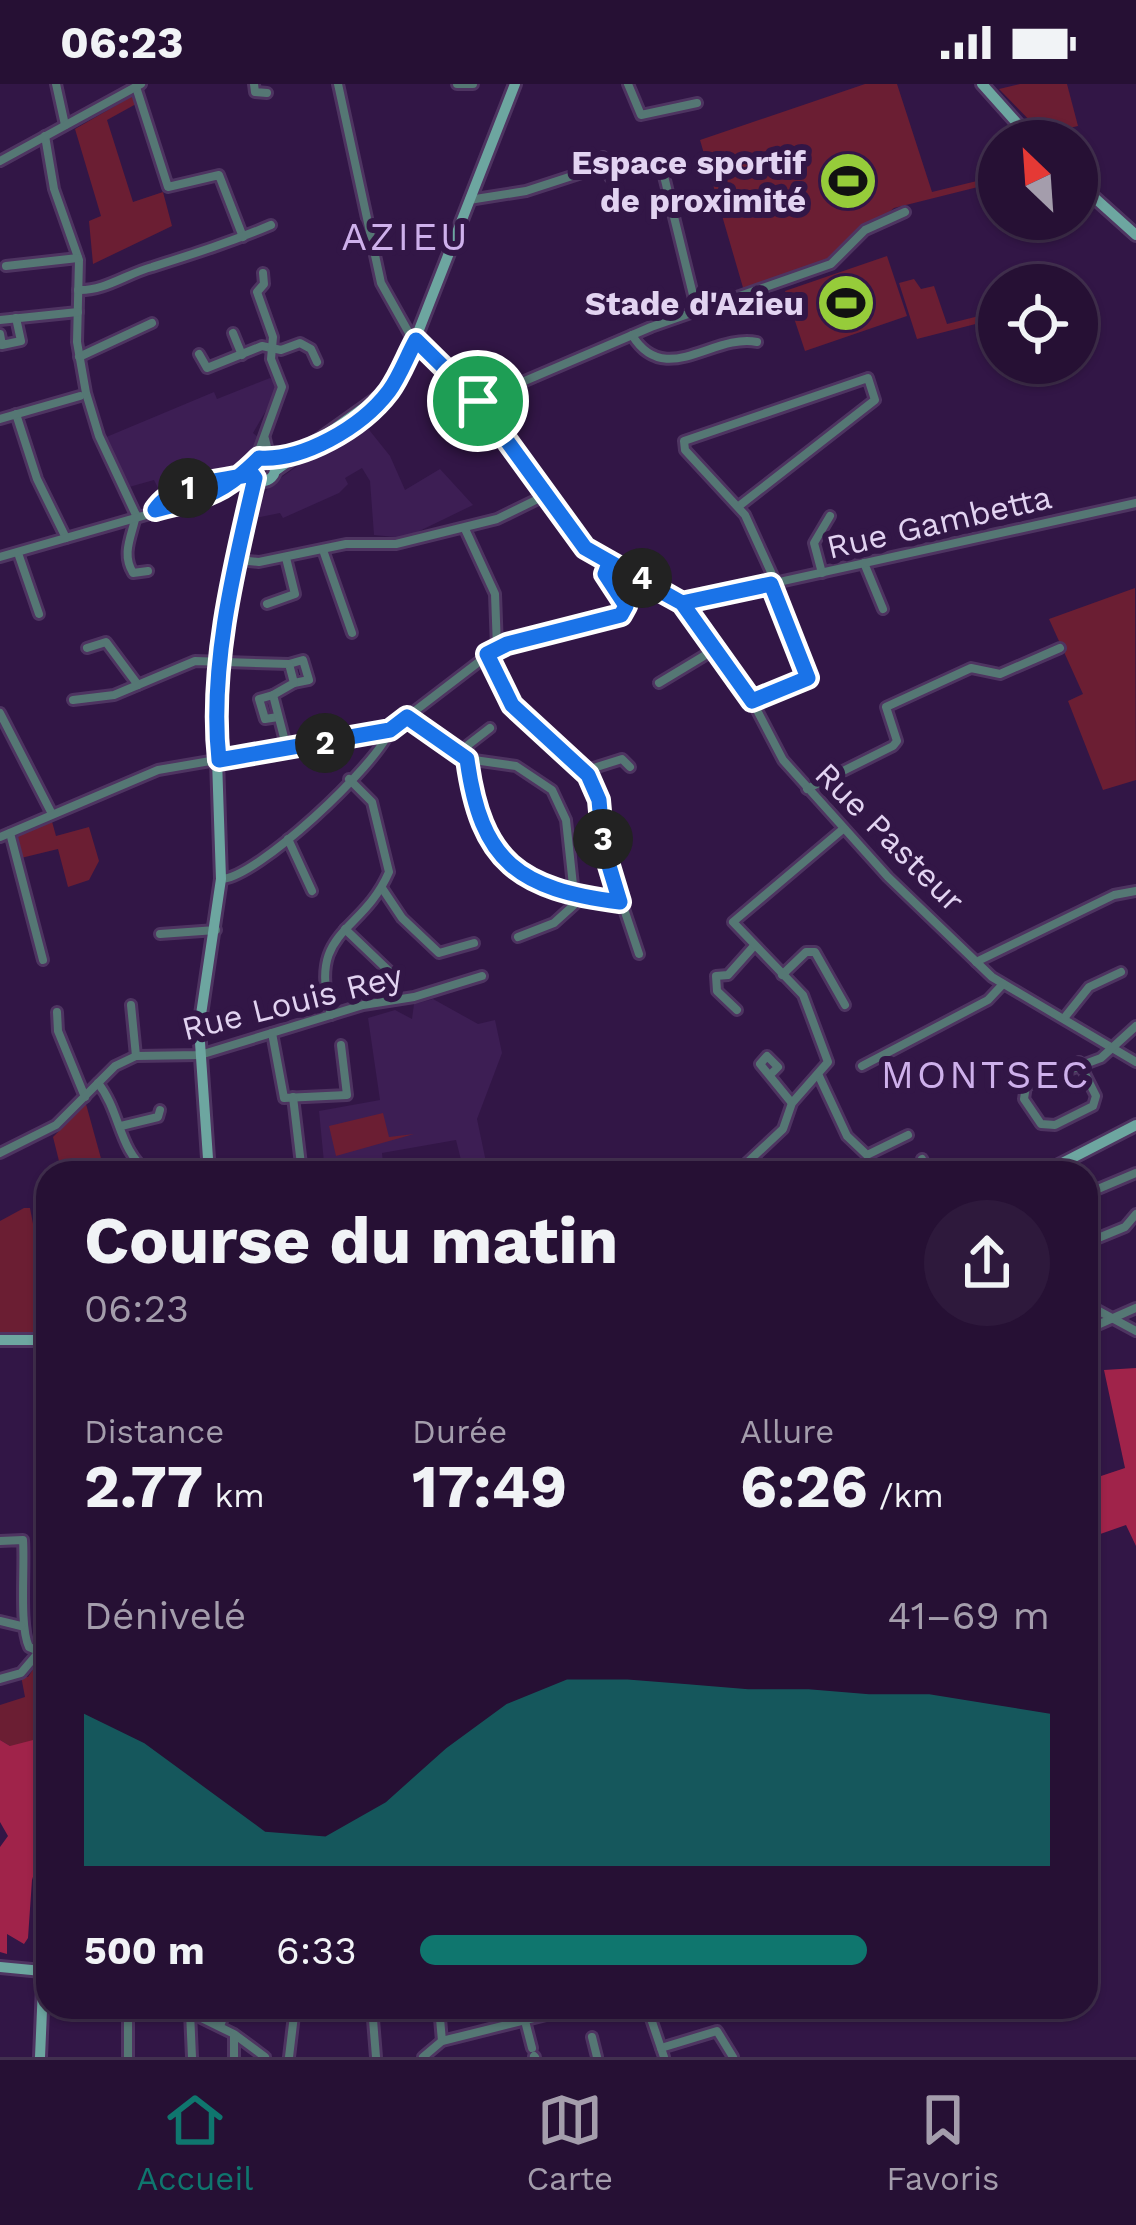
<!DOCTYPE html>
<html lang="fr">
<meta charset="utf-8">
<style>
:root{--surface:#261034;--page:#2e193c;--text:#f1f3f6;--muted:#a49dac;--line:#42304f;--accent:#0f766e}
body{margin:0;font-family:"Work Sans",sans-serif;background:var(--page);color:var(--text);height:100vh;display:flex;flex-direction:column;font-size:45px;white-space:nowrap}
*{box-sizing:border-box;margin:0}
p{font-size:39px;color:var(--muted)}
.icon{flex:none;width:66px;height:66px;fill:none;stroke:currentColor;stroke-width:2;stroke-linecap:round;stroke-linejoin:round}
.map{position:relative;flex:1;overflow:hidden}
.sheet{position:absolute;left:36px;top:1077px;width:1062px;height:858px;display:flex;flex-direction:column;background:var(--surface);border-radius:36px;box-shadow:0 3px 9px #0004,0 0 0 3px var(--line)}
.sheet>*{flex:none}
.needle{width:78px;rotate:335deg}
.controls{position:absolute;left:978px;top:36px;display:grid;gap:24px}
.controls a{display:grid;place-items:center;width:120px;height:120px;border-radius:50%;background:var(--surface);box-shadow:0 3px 9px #0004,0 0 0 3px var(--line);font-size:60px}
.pin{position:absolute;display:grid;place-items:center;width:102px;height:102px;color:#fff;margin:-51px;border:6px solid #fff;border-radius:50%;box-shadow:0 3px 12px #0007}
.km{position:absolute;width:60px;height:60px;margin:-30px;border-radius:50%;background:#222;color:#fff;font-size:33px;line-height:60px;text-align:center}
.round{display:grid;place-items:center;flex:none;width:126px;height:126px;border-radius:63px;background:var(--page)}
.summary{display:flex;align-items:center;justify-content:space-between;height:204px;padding:0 48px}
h1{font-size:66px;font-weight:700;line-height:90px}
.stats{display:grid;grid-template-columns:repeat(3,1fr);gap:18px;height:204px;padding:12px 48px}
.stats div{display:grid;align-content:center}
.stats b{font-size:60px;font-weight:700}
.stats small{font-size:33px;font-weight:400}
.stats p{font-size:33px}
.chart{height:336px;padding:24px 48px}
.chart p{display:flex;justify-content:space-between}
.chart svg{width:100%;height:216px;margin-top:12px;fill:var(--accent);opacity:.7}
ul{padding:0 48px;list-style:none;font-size:39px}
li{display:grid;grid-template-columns:192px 144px 1fr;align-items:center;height:90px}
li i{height:30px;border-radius:15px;background:var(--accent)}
.status{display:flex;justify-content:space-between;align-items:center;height:84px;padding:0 60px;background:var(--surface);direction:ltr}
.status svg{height:33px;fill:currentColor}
.tabs{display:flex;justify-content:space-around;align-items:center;height:168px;border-top:3px solid var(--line);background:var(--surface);font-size:33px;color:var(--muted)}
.tabs a{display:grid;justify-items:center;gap:6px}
.tabs .on{color:var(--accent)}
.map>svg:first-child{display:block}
.built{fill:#3d1e54}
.green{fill:#6b1e33}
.forest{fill:#a0234a}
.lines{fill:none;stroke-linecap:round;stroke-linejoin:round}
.street-casing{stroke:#4e3461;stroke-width:14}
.secondary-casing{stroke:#4e3461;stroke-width:16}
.street{stroke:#557774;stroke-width:8}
.secondary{stroke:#6da6a0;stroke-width:10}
.route-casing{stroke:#fff;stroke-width:24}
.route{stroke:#1a73e8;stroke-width:15}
.labels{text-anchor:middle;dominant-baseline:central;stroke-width:12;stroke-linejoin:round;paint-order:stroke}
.poi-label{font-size:33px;font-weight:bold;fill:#e2d3f1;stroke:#321646;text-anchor:end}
.street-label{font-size:33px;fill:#e2d3f1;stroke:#321646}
.quarter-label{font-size:39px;letter-spacing:3px;fill:#ceb0eb;stroke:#321646}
</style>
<div class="status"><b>06:23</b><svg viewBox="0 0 49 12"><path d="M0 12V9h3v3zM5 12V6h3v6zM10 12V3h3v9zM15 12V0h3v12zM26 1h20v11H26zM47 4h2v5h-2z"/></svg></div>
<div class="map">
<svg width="1136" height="1973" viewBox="0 0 1136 1973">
<rect width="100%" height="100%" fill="#321646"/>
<g class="built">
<polygon points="270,294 276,298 275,311 253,349 258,353 255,368 243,382 185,399 178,392 159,406 154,396 129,403 104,354 214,308 217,315"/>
<polygon points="362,337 390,372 405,406 440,385 473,421 405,454 374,451 370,397 362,384 345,394 348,400 339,409 283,434 280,429 250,435 269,402"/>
<polygon points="433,915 478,940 495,936 502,969 477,1035 486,1078 463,1084 456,1056 382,1069 384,1089 325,1089 319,1027 380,1016 368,934 395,926 412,935 414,920"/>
</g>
<g class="green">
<polygon points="865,0 897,0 932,108 981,96 982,102 894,124 831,177 744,207 700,56"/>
<polygon points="1020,0 1067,0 1078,42 1043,50 999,5"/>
<polygon points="134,11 136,20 107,36 133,118 163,108 172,142 93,180 89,137 101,132 75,45"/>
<polygon points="887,172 907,232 805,267 785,207"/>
<polygon points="914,195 921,205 934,202 947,240 999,227 999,234 917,255 899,199"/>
<polygon points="1135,504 1136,696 1103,706 1068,617 1083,610 1049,535"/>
<polygon points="51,734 56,752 89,743 99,777 89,796 68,803 58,765 21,774 17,752"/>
<polygon points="86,1020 105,1089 62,1089 53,1053"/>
<polygon points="383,1029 389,1053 414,1050 336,1072 329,1042"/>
<polygon points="24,1124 30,1124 48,1218 48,1248 0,1248 0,1137"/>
<polygon points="39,1576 40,1609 48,1608 48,1665 10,1662 0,1656 0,1621 25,1613 21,1592 28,1593"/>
</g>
<g class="forest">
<polygon points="1136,1284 1136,1462 1126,1441 1086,1455 1086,1387 1089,1396 1125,1384 1104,1286"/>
<polygon points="37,1655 39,1667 48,1665 48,1745 32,1796 28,1854 24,1860 7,1850 7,1870 0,1868 0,1763 8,1752 0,1738 0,1656 10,1662"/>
</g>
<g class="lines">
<defs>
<g id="street">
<polyline points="56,0 65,41"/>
<polyline points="254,0 255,8 267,9"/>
<polyline points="338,0 381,199 409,249 478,317 585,463 682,519 748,609 783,676 888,793 992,893 1136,978"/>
<polyline points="457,0 473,0"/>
<polyline points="628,0 641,31 697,19"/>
<polyline points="136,3 168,103 219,91 243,153"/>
<polyline points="45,52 54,105 79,176 77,258 86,309 99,352 136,431"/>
<polyline points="603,73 610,93"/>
<polyline points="0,77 141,0"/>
<polyline points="664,92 697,227"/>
<polyline points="469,116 526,107 606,81"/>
<polyline points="6,182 78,174"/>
<path d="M78,206C105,207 126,190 152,183C193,170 231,158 271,141"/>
<polyline points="0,236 78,228"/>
<polyline points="233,249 242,271"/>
<polyline points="0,250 2,261 21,257 16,234"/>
<path d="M632,251C665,305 713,249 757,258"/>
<polyline points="199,270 207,284 262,262 281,266 300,259 311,265 317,278"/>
<polyline points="79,273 152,239"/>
<polyline points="478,317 651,243 831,180 865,146 905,128"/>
<polyline points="16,330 37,395 66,454"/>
<polyline points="0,335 80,312"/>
<polyline points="265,355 270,375"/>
<polyline points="256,375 282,303 271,275 273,253 257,208 264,200 263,189"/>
<polyline points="739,422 875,316 868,294 684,357 685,366 745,431 776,499"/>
<polyline points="155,426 165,411 234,396"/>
<path d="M136,431C132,452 121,469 133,489L148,487"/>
<polyline points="465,445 495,510 497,564"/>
<polyline points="323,466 352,549"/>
<polyline points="18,469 39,530"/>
<polyline points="0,473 219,410 251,382"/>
<polyline points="238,476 259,478 346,460 396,460 497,435 544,412"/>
<polyline points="864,479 883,525"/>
<polyline points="822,489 814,459 830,432"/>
<polyline points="684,519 1136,419"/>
<polyline points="267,520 295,510 286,474"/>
<polyline points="87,564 106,558 138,601"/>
<polyline points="487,570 512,621 588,691 599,715 603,762 639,870"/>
<polyline points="289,580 303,576 309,596 294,599"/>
<polyline points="659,599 717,564"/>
<polyline points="273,611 259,615 265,635 278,633"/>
<polyline points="73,616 114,611 195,577 289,580 294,599 273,611 287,665"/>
<polyline points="752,617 808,594 771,500"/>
<polyline points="0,629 51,728"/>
<polyline points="407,633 467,675 516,682 552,706 566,736 575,820 554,839 518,853"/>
<path d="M490,644L468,661C461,769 523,806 620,818"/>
<polyline points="584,687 622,675 630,683"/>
<polyline points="807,705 893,662 897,657 886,623 971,584 1000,590 1060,564"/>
<polyline points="10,749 43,876"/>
<polyline points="0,753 158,686 390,646 497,564 621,531 626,522 605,491 608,480"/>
<polyline points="288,755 312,807"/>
<path d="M221,795C256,795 378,680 390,646"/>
<polyline points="382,804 402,834 439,869 474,859"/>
<polyline points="345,845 391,889"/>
<polyline points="160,850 216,846"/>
<polyline points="976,878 1114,811 1136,807"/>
<polyline points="782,891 806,868 815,868 845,921"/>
<polyline points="131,921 136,972"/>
<polyline points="737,926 717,907 716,892 728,891 753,863"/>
<polyline points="57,928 58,947 85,1013"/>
<path d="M331,931C307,844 361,852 389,788L372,718L349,695"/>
<polyline points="1065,933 1089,903 1121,888"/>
<polyline points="272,949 284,1014 347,1011 341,961"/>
<polyline points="1079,978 1096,1012 1093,1022 1055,1041 1041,1040 1024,1015 1026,1002 1101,974 1136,942"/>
<polyline points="862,982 988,916 1003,900"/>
<polyline points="818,990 847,1052 867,1071 908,1051"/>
<polyline points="770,991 778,983 767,972 760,980 791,1018"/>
<path d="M98,999C121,1028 118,1066 149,1089"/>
<polyline points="293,1013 302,1089"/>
<polyline points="121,1042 158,1033 160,1026"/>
<polyline points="0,1069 56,1041 115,982 136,972 200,971 363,921 414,913 482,892"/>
<polyline points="922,1075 929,1089"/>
<polyline points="176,1089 208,1085"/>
<polyline points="736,1089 783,1045 792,1019 828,978 803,911 733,838 843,745"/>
<polyline points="1086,1110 1136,1089"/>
<polyline points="1086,1159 1125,1143 1136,1130"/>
<polyline points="1086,1220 1136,1247"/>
<polyline points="1086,1246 1136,1224"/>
<polyline points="48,1334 42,1343 48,1401"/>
<path d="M0,1457L23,1456C25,1484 19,1542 29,1563L48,1571"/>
<polyline points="0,1537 21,1542"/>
<polyline points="0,1595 21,1589 38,1569"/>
<polyline points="179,1923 234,1950 265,1973"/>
<polyline points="372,1923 376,1973"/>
<polyline points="439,1923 442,1957"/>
<polyline points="647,1923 664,1973"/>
<polyline points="190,1928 192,1973"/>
<polyline points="525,1937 532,1964"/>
<polyline points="220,1942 227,1923"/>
<polyline points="592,1953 597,1973"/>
<polyline points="661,1964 717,1947 733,1973"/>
<polyline points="534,1972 535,1973"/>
<polyline points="128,1973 128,1923"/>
<polyline points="234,1973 234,1951"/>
<polyline points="289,1973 295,1923"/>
<polyline points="423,1973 442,1957 578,1923"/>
</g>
<g id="secondary">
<polyline points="982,0 1033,57"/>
<polyline points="1077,98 1136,151"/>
<circle cx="263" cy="385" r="12"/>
<polyline points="275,387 390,305 415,256 515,0"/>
<polyline points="209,1089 199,944 221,795 216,646 231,506 255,394"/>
<polyline points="1043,1089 1136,1041"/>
<polyline points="0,1256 48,1256"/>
<polyline points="0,1883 42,1887"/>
<polyline points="40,1973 48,1785"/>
</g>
</defs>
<use href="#street" class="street-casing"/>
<use href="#secondary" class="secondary-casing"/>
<use href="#street" class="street"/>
<use href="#secondary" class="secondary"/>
</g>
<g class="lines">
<defs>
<path id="route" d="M478,317L416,256C407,272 400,292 389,307C361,344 302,377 259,374C222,411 206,413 155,426C175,396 220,398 252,390L255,394C234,483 209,584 219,676L390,646L407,633L467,675C481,779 519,805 620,818L603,762L599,716L588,691L512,621L487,570L507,560L621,531L626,522L605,490L609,479L682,519L752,617L808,594L771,500L682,519L585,464L478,317"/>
</defs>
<use href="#route" class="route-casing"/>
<use href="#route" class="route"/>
</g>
<defs>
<symbol id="stadium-disc" viewBox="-11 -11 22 22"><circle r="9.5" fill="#96cc3a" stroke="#321646"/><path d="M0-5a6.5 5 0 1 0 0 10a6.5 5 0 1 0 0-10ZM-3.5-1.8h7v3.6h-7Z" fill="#111"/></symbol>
</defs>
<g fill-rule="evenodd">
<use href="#stadium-disc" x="815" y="64" width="66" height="66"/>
<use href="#stadium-disc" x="813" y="186" width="66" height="66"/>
</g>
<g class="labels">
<g class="poi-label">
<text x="806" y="78">Espace sportif<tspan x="806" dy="38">de proximité</tspan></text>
<text x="804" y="219">Stade d'Azieu</text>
</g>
<g class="street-label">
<text transform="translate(939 438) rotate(-13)">Rue Gambetta</text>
<text transform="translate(890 753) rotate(45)">Rue Pasteur</text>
<text transform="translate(292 918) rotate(-14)">Rue Louis Rey</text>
</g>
<g class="quarter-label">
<text x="406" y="152">AZIEU</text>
<text x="986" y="990">MONTSEC</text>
</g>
</g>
</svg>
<div class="controls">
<a><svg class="needle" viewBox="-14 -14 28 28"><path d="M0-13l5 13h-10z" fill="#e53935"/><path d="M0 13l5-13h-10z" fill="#a49dac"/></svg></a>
<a><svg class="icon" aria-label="locate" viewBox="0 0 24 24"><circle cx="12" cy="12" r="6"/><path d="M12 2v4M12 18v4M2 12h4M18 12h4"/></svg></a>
</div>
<div class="pin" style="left:478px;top:317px;background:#1e9e55"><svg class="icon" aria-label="arrive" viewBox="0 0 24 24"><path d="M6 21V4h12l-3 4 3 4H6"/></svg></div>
<b class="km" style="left:188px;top:404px">1</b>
<b class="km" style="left:325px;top:659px">2</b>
<b class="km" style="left:603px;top:755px">3</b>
<b class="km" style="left:642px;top:494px">4</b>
<section class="sheet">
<div class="summary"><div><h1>Course du matin</h1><p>06:23</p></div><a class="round"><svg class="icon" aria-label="share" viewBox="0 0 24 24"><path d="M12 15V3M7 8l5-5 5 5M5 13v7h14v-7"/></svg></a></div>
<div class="stats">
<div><p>Distance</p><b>2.77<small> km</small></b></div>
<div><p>Durée</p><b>17:49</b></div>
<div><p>Allure</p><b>6:26<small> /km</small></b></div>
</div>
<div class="chart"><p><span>Dénivelé</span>41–69 m</p>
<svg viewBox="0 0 160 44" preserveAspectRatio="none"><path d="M0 44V13L10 19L20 28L30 37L40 38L50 31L60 20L70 11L80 6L90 6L100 7L110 8L120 8L130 9L140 9L150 11L160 13V44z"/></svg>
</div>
<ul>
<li><b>500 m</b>6:33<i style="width:71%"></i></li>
</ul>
</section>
</div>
<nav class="tabs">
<a class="on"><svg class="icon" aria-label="home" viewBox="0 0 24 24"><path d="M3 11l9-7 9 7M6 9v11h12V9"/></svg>Accueil</a>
<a><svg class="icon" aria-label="map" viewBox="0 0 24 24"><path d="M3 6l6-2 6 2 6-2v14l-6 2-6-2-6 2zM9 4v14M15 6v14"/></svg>Carte</a>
<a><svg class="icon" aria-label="saved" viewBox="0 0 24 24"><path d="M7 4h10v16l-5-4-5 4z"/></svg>Favoris</a>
</nav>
